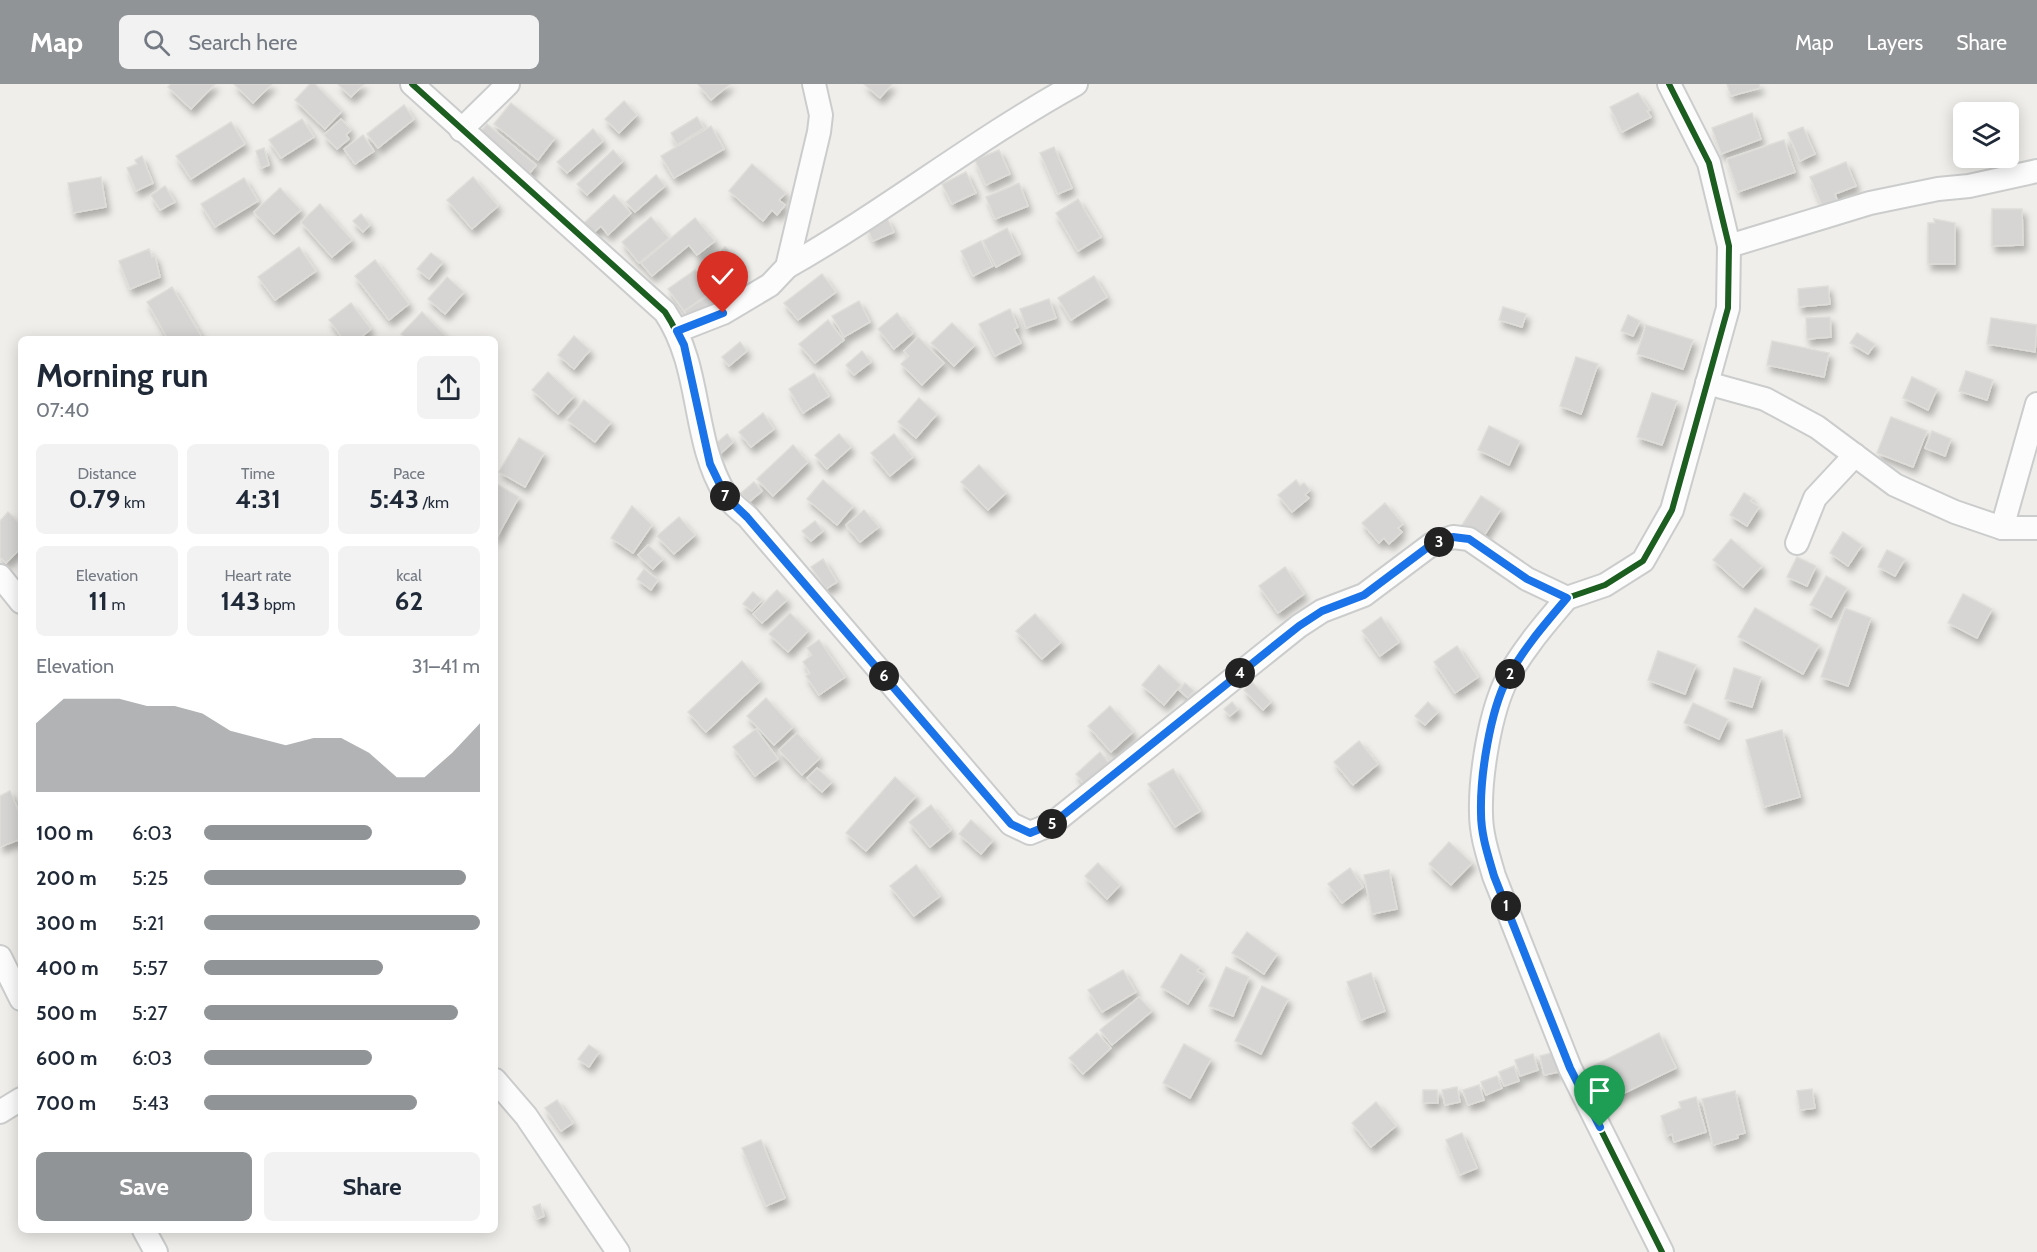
<!DOCTYPE html>
<meta charset="utf-8">
<style>
:root{--surface:#fff;--page:#f2f2f3;--text:#1f2937;--muted:#747a83;--accent:#919496}
body{margin:0;font-family:Cabin,sans-serif;background:var(--page);color:var(--text);height:100vh;display:flex;flex-direction:column;font-size:22px;white-space:nowrap}
*{box-sizing:border-box;margin:0}
p{font-size:20px;color:var(--muted)}
.icon{flex:none;width:33px;height:33px;fill:none;stroke:currentColor;stroke-width:2;stroke-linecap:round;stroke-linejoin:round}
.map{position:relative;flex:1;overflow:hidden}
.details{position:absolute;left:18px;top:252px;width:480px;height:897px;display:flex;flex-direction:column;background:var(--surface);border-radius:9px;box-shadow:0 3px 15px #0003}
.details>*{flex:none}
.controls{position:absolute;left:1953px;top:18px;display:grid;gap:12px}
.controls a{display:grid;place-items:center;width:66px;height:66px;border-radius:9px;background:var(--surface);box-shadow:0 3px 15px #0003;font-size:30px}
.pin{position:absolute;display:grid;place-items:center;width:51px;height:51px;color:#fff;margin:-62px -26px;border-radius:50% 50% 50% 0;rotate:-45deg;box-shadow:0 0 6px #0007}
.pin .icon{rotate:45deg}
.km{position:absolute;width:30px;height:30px;margin:-15px;border-radius:50%;background:#222;color:#fff;font-size:16px;line-height:30px;text-align:center}
.round{display:grid;place-items:center;flex:none;width:63px;height:63px;border-radius:9px;background:var(--page)}
.summary{display:flex;align-items:center;justify-content:space-between;height:102px;padding:0 18px}
h1{font-size:33px;font-weight:700;line-height:45px}
.metrics{display:grid;grid-template-columns:repeat(3,1fr);gap:9px;height:102px;padding:6px 18px}
.metrics div{display:grid;align-content:center;border-radius:9px;background:var(--page);text-align:center}
.metrics b{font-size:26px;font-weight:700}
.metrics small{font-size:16px;font-weight:400}
.metrics p{font-size:16px}
.chart{height:168px;padding:12px 18px}
.chart p{display:flex;justify-content:space-between}
.chart svg{width:100%;height:108px;margin-top:6px;fill:var(--accent);opacity:.7}
.button{display:flex;gap:12px;margin-top:auto;padding:12px 18px}
.button a{flex:1;height:69px;border-radius:9px;background:var(--accent);color:#fff;font-size:24px;font-weight:700;line-height:69px;text-align:center}
.button a+a{background:var(--page);color:var(--text)}
ul{padding:0 18px;list-style:none;font-size:20px}
li{display:grid;grid-template-columns:96px 72px 1fr;align-items:center;height:45px}
li i{height:15px;border-radius:8px;background:var(--accent)}
header{display:flex;align-items:center;gap:36px;box-sizing:border-box;height:84px;padding:0 30px;background:var(--accent);color:#fff}
header strong{font-size:28px}
nav{display:flex;gap:33px;margin-inline-start:auto;font-size:21px}
.search{width:420px;height:54px;background:var(--page);display:flex;align-items:center;gap:15px;box-sizing:border-box;padding:0 21px;border-radius:9px;color:var(--muted);font-size:22px}
.map>svg:first-child{display:block}
.building{fill:#d6d5d3;stroke:#deddd9;stroke-width:1.5;filter:url(#shadow)}
.lines{fill:none;stroke-linecap:round;stroke-linejoin:round}
.minor-casing{stroke:#cbcccc;stroke-width:26}
.minor{stroke:#fdfcfc;stroke-width:22}
.cycleway-casing{stroke:#fff;stroke-width:10}
.cycleway{stroke:#1b5e20;stroke-width:6}
.route-casing{stroke:#fff;stroke-width:12}
.route{stroke:#1a73e8;stroke-width:8}
</style>
<header>
<strong>Map</strong>
<div class="search"><svg class="icon" aria-label="search" viewBox="0 0 24 24"><circle cx="10" cy="10" r="6"/><path d="M15 15l6 6"/></svg>Search here</div>
<nav><a>Map</a><a>Layers</a><a>Share</a></nav>
</header>
<div class="map">
<svg width="2037" height="1168" viewBox="0 0 2037 1168">
<defs>
<filter id="shadow"><feDropShadow dx="3.5" dy="6" stdDeviation="3" flood-color="#0004"/></filter>
</defs>
<rect width="100%" height="100%" fill="#efeeea"/>
<g class="building">
<polygon points="171,0 215,0 191,25 168,3"/>
<polygon points="234,0 272,0 253,19"/>
<polygon points="310,0 315,0 342,27 325,45 295,16"/>
<polygon points="338,0 364,0 351,13"/>
<polygon points="698,0 730,0 711,16"/>
<polygon points="864,0 892,0 880,14"/>
<polygon points="1727,0 1759,0 1760,4 1731,12"/>
<polygon points="1638,9 1650,26 1647,27 1651,33 1622,48 1610,23"/>
<polygon points="624,17 637,31 619,49 605,35"/>
<polygon points="511,19 555,54 538,76 494,40"/>
<polygon points="404,21 414,35 378,64 367,50"/>
<polygon points="1752,29 1761,55 1721,70 1712,44"/>
<polygon points="697,33 704,44 677,61 671,49"/>
<polygon points="302,35 314,53 281,74 269,56"/>
<polygon points="341,35 351,46 346,51 349,55 337,65 324,51"/>
<polygon points="231,38 245,60 191,95 176,72"/>
<polygon points="487,40 536,81 526,94 476,53"/>
<polygon points="711,42 724,65 674,94 661,72"/>
<polygon points="1803,43 1815,70 1800,77 1788,49"/>
<polygon points="593,45 603,57 567,89 557,78"/>
<polygon points="363,51 374,67 355,80 344,65"/>
<polygon points="1784,56 1795,88 1738,108 1727,75"/>
<polygon points="1054,63 1072,104 1058,110 1040,69"/>
<polygon points="264,64 269,81 261,84 256,67"/>
<polygon points="613,66 623,77 587,111 577,100"/>
<polygon points="999,66 1010,90 986,101 975,76"/>
<polygon points="142,72 153,99 136,107 127,84 137,80 135,76"/>
<polygon points="1846,78 1856,102 1835,110 1839,121 1824,127 1810,93"/>
<polygon points="752,80 786,109 779,116 785,121 777,131 772,126 763,137 729,107"/>
<polygon points="966,88 976,109 952,120 942,100"/>
<polygon points="656,91 665,102 635,128 626,118"/>
<polygon points="101,93 106,123 73,129 68,99"/>
<polygon points="473,93 498,122 472,145 447,116"/>
<polygon points="244,94 258,117 215,143 201,120"/>
<polygon points="1019,99 1028,122 995,135 986,113"/>
<polygon points="165,102 175,118 160,126 151,111"/>
<polygon points="280,104 301,126 274,150 254,128"/>
<polygon points="614,111 631,129 608,151 601,142 592,150 583,140"/>
<polygon points="1078,115 1101,153 1078,167 1056,129"/>
<polygon points="320,120 352,156 332,173 301,138"/>
<polygon points="1992,125 2022,125 2023,161 1992,162"/>
<polygon points="361,130 370,141 363,148 353,137"/>
<polygon points="651,133 669,154 639,179 622,158"/>
<polygon points="695,134 715,157 697,171 689,161 652,192 641,179"/>
<polygon points="887,134 894,148 873,157 867,143"/>
<polygon points="1934,135 1955,139 1955,180 1928,180 1928,139 1935,139"/>
<polygon points="1007,144 1020,170 996,183 983,157"/>
<polygon points="981,157 993,182 973,192 961,167"/>
<polygon points="299,163 316,187 275,216 258,193"/>
<polygon points="725,163 740,179 736,184 741,190 731,200 726,195 721,199 705,181"/>
<polygon points="149,165 152,173 155,172 160,193 130,205 119,177"/>
<polygon points="431,169 443,178 429,195 417,185"/>
<polygon points="375,176 409,220 389,236 355,192"/>
<polygon points="695,186 711,208 684,227 668,205"/>
<polygon points="822,190 836,208 798,236 784,219"/>
<polygon points="1094,192 1107,213 1071,236 1058,214"/>
<polygon points="447,193 464,208 445,230 428,215"/>
<polygon points="1828,202 1830,220 1799,223 1798,205"/>
<polygon points="172,203 203,255 168,255 147,218"/>
<polygon points="711,210 717,219 690,236 684,227"/>
<polygon points="1049,215 1056,234 1026,244 1020,225"/>
<polygon points="859,217 870,238 844,253 832,232"/>
<polygon points="351,219 371,245 359,255 343,255 329,236"/>
<polygon points="1503,223 1526,230 1522,243 1499,236"/>
<polygon points="1010,225 1018,243 1014,245 1021,259 995,272 979,240"/>
<polygon points="422,228 449,255 406,255 401,250"/>
<polygon points="897,229 913,249 894,265 878,245"/>
<polygon points="1628,231 1640,237 1633,252 1621,247"/>
<polygon points="1830,233 1831,253 1807,255 1806,234"/>
<polygon points="1991,234 2037,241 2035,268 1987,260"/>
<polygon points="828,236 844,256 815,279 799,260"/>
<polygon points="952,239 975,261 954,282 931,259"/>
<polygon points="1646,241 1693,256 1683,285 1637,270"/>
<polygon points="1857,249 1875,260 1868,270 1850,259"/>
<polygon points="574,252 590,266 574,285 558,271"/>
<polygon points="918,253 944,279 922,301 901,280 909,272 904,267"/>
<polygon points="1772,257 1829,269 1824,293 1767,281"/>
<polygon points="740,258 747,267 729,282 722,273"/>
<polygon points="862,267 871,278 854,291 846,281"/>
<polygon points="1576,273 1598,280 1581,330 1560,322"/>
<polygon points="1966,287 1993,296 1987,316 1959,307"/>
<polygon points="548,288 574,312 558,330 532,306"/>
<polygon points="814,289 829,312 803,329 789,305"/>
<polygon points="1912,293 1937,305 1928,326 1903,314"/>
<polygon points="1652,309 1677,317 1662,361 1637,353"/>
<polygon points="919,314 937,330 916,354 898,338"/>
<polygon points="584,316 611,338 595,358 567,336"/>
<polygon points="763,329 774,345 751,363 739,348"/>
<polygon points="1891,333 1927,347 1913,383 1877,369"/>
<polygon points="1489,342 1520,357 1509,381 1478,366"/>
<polygon points="1932,347 1951,355 1945,372 1925,364"/>
<polygon points="727,350 733,358 720,370 713,362"/>
<polygon points="839,350 851,363 827,385 815,371"/>
<polygon points="894,350 913,373 890,392 871,369"/>
<polygon points="519,354 544,369 525,403 499,388"/>
<polygon points="793,361 808,378 773,412 757,395"/>
<polygon points="979,381 1006,409 988,426 961,398"/>
<polygon points="823,396 853,422 837,441 807,415"/>
<polygon points="1296,396 1300,402 1304,399 1310,406 1305,411 1309,414 1292,428 1278,411"/>
<polygon points="754,398 762,407 749,418 741,409"/>
<polygon points="495,399 519,413 496,455 495,454"/>
<polygon points="1744,409 1752,414 1750,417 1759,423 1747,442 1730,431"/>
<polygon points="1481,412 1501,425 1482,455 1462,441"/>
<polygon points="1385,419 1403,440 1398,444 1402,448 1389,460 1384,454 1379,459 1362,439"/>
<polygon points="632,422 652,441 633,469 611,454"/>
<polygon points="864,426 879,443 860,458 846,441"/>
<polygon points="8,428 21,441 21,464 6,479 0,473 0,437"/>
<polygon points="679,433 695,451 674,470 657,452"/>
<polygon points="815,437 823,447 811,457 802,447"/>
<polygon points="1843,448 1862,461 1848,482 1830,469"/>
<polygon points="1731,455 1762,482 1743,503 1713,476"/>
<polygon points="648,461 663,475 653,485 638,471"/>
<polygon points="1887,466 1905,475 1895,492 1878,483"/>
<polygon points="1797,473 1816,482 1807,502 1787,493"/>
<polygon points="823,475 837,498 826,505 811,483"/>
<polygon points="1285,483 1304,510 1278,529 1259,502"/>
<polygon points="644,485 658,496 651,506 637,495"/>
<polygon points="1826,492 1847,504 1831,533 1810,521"/>
<polygon points="777,506 787,516 762,539 753,530"/>
<polygon points="753,508 762,516 752,527 743,520"/>
<polygon points="1963,510 1992,525 1977,554 1948,539"/>
<polygon points="1755,524 1819,561 1803,590 1738,553"/>
<polygon points="1845,524 1871,534 1848,602 1821,593"/>
<polygon points="790,529 808,547 788,568 769,550"/>
<polygon points="1035,530 1061,558 1042,575 1016,547"/>
<polygon points="1381,533 1399,558 1380,572 1362,547"/>
<polygon points="819,556 845,593 819,611 806,592 810,589 803,578 812,571 807,564"/>
<polygon points="1457,562 1478,593 1455,609 1434,578"/>
<polygon points="1658,567 1696,581 1685,610 1648,596"/>
<polygon points="742,577 760,597 706,648 688,628"/>
<polygon points="1159,581 1181,601 1164,621 1142,601"/>
<polygon points="1734,584 1761,593 1752,623 1725,615"/>
<polygon points="1252,598 1271,618 1263,626 1244,606"/>
<polygon points="1185,599 1194,607 1188,614 1179,606"/>
<polygon points="766,614 793,643 774,661 747,632"/>
<polygon points="1232,618 1238,625 1230,632 1224,625"/>
<polygon points="1428,618 1438,628 1425,641 1415,632"/>
<polygon points="1693,619 1728,635 1719,655 1684,639"/>
<polygon points="1110,622 1133,648 1111,668 1088,642"/>
<polygon points="756,645 778,675 755,692 733,663"/>
<polygon points="1782,646 1800,713 1764,723 1746,656"/>
<polygon points="797,649 820,674 802,691 779,666"/>
<polygon points="1359,657 1378,680 1353,701 1334,678"/>
<polygon points="1100,668 1110,680 1085,701 1076,690"/>
<polygon points="817,684 832,698 822,708 807,694"/>
<polygon points="1173,685 1200,727 1175,743 1148,700"/>
<polygon points="895,693 916,712 866,767 846,749"/>
<polygon points="10,707 21,733 21,755 0,763 0,712"/>
<polygon points="931,721 951,746 930,763 909,738"/>
<polygon points="971,736 993,756 981,770 959,750"/>
<polygon points="1449,758 1472,779 1451,801 1429,780"/>
<polygon points="1098,779 1120,801 1107,815 1085,792"/>
<polygon points="916,781 940,812 914,832 890,802"/>
<polygon points="1350,784 1363,803 1342,819 1328,800"/>
<polygon points="1389,786 1397,825 1372,830 1364,791"/>
<polygon points="1247,848 1277,870 1264,890 1232,869"/>
<polygon points="1181,870 1200,883 1197,887 1205,892 1188,920 1161,903"/>
<polygon points="1226,883 1249,893 1233,932 1209,922"/>
<polygon points="1123,886 1136,908 1102,928 1088,906"/>
<polygon points="1371,889 1385,927 1361,936 1347,898"/>
<polygon points="1262,902 1288,915 1261,970 1235,957"/>
<polygon points="1139,913 1152,927 1112,961 1100,946"/>
<polygon points="1097,949 1111,964 1083,990 1069,974"/>
<polygon points="1659,949 1676,984 1608,1017 1591,983"/>
<polygon points="1184,960 1211,975 1190,1014 1163,999"/>
<polygon points="589,961 599,968 589,983 578,975"/>
<polygon points="1555,968 1559,988 1544,991 1540,972"/>
<polygon points="1533,970 1538,986 1520,992 1515,976"/>
<polygon points="1514,982 1519,997 1504,1002 1499,988"/>
<polygon points="1497,992 1502,1004 1486,1011 1481,998"/>
<polygon points="1479,1001 1484,1016 1468,1021 1463,1006"/>
<polygon points="1457,1003 1460,1018 1445,1021 1442,1006"/>
<polygon points="1812,1005 1815,1024 1800,1026 1797,1007"/>
<polygon points="1423,1006 1437,1006 1438,1019 1423,1019"/>
<polygon points="1735,1007 1745,1049 1737,1051 1738,1054 1713,1061 1702,1015"/>
<polygon points="1696,1013 1706,1048 1674,1058 1672,1050 1667,1052 1661,1032 1681,1024 1679,1018"/>
<polygon points="557,1016 573,1039 561,1047 545,1024"/>
<polygon points="1376,1018 1396,1042 1371,1063 1352,1039"/>
<polygon points="1462,1049 1477,1084 1460,1091 1446,1056"/>
<polygon points="761,1056 785,1114 766,1122 742,1064"/>
<polygon points="540,1120 544,1132 537,1135 533,1123"/>
</g>
<g class="lines">
<defs>
<g id="minor">
<path d="M412,0L665,228C703,285 691,354 725,410C730,419 740,426 748,433L1011,740L1030,749L1052,740L1299,542L1322,527L1364,511L1432,460L1453,453L1469,455L1527,495L1567,514L1605,501L1643,477L1672,426L1728,224L1729,162L1709,79L1669,0"/>
<polyline points="461,46 508,0"/>
<polyline points="1729,162 1870,119 1938,105 1969,102 2037,87"/>
<path d="M787,183C886,127 976,55 1076,0"/>
<polyline points="677,247 723,229 770,201 787,183 819,48 821,31 814,0"/>
<polyline points="1707,299 1765,315 1817,343 1895,401 1955,428 2002,444 2037,444"/>
<polyline points="2002,444 2037,320"/>
<polyline points="1797,459 1815,414 1855,371"/>
<polyline points="0,492 21,518"/>
<path d="M1567,514C1545,540 1523,565 1507,595C1490,628 1480,692 1481,729C1481,751 1488,771 1494,792L1570,984L1662,1168"/>
<polyline points="0,873 21,915"/>
<polyline points="495,996 526,1032 618,1168"/>
<polyline points="0,1028 21,1015"/>
<polyline points="144,1146 156,1168"/>
</g>
</defs>
<use href="#minor" class="minor-casing"/>
<use href="#minor" class="minor"/>
<defs>
<g id="cycleway">
<path d="M412,0L665,228C703,285 691,354 725,410C730,419 740,426 748,433L1011,740L1030,749L1052,740L1299,542L1322,527L1364,511L1432,460L1453,453L1469,455L1527,495L1567,514L1605,501L1643,477L1672,426L1728,224L1729,162L1709,79L1669,0"/>
<path d="M1567,514C1545,540 1523,565 1507,595C1490,628 1480,692 1481,729C1481,751 1488,771 1494,792L1570,984L1662,1168"/>
</g>
</defs>
<use href="#cycleway" class="cycleway-casing"/>
<use href="#cycleway" class="cycleway"/>
</g>
<g class="lines">
<defs>
<path id="route" d="M723,229L677,247L684,261L710,380L726,413L747,433L1011,740L1030,749L1052,740L1299,542L1322,527L1364,511L1432,460L1453,453L1469,455L1527,495L1567,514C1545,540 1523,565 1507,595C1490,628 1480,692 1481,729C1481,751 1488,771 1494,792L1570,984L1600,1043"/>
</defs>
<use href="#route" class="route-casing"/>
<use href="#route" class="route"/>
</g>
</svg>
<div class="controls">
<a><svg class="icon" aria-label="layers" viewBox="0 0 24 24"><path d="M12 4l9 5-9 5-9-5zM3 14l9 5 9-5"/></svg></a>
</div>
<div class="pin" style="left:1600px;top:1043px;background:#1e9e55"><svg class="icon" aria-label="arrive" viewBox="0 0 24 24"><path d="M6 21V4h12l-3 4 3 4H6"/></svg></div>
<div class="pin" style="left:723px;top:229px;background:#d93025"><svg class="icon" aria-label="check" viewBox="0 0 24 24"><path d="M5 12l5 5 9-10"/></svg></div>
<b class="km" style="left:1506px;top:822px">1</b>
<b class="km" style="left:1510px;top:590px">2</b>
<b class="km" style="left:1439px;top:458px">3</b>
<b class="km" style="left:1240px;top:589px">4</b>
<b class="km" style="left:1052px;top:740px">5</b>
<b class="km" style="left:884px;top:592px">6</b>
<b class="km" style="left:725px;top:412px">7</b>
<section class="details">
<div class="summary"><div><h1>Morning run</h1><p>07:40</p></div><a class="round"><svg class="icon" aria-label="share" viewBox="0 0 24 24"><path d="M12 15V3M7 8l5-5 5 5M5 13v7h14v-7"/></svg></a></div>
<div class="metrics">
<div><p>Distance</p><b>0.79<small> km</small></b></div>
<div><p>Time</p><b>4:31</b></div>
<div><p>Pace</p><b>5:43<small> /km</small></b></div>
</div>
<div class="metrics">
<div><p>Elevation</p><b>11<small> m</small></b></div>
<div><p>Heart rate</p><b>143<small> bpm</small></b></div>
<div><p>kcal</p><b>62</b></div>
</div>
<div class="chart"><p><span>Elevation</span>31–41 m</p>
<svg viewBox="0 0 160 44" preserveAspectRatio="none"><path d="M0 44V16L10 6L20 6L30 6L40 9L50 9L60 12L70 19L80 22L90 25L100 22L110 22L120 28L130 38L140 38L150 28L160 16V44z"/></svg>
</div>
<ul>
<li><b>100 m</b>6:03<i style="width:61%"></i></li>
<li><b>200 m</b>5:25<i style="width:95%"></i></li>
<li><b>300 m</b>5:21<i style="width:100%"></i></li>
<li><b>400 m</b>5:57<i style="width:65%"></i></li>
<li><b>500 m</b>5:27<i style="width:92%"></i></li>
<li><b>600 m</b>6:03<i style="width:61%"></i></li>
<li><b>700 m</b>5:43<i style="width:77%"></i></li>
</ul>
<div class="button"><a>Save</a><a>Share</a></div>
</section>
</div>
